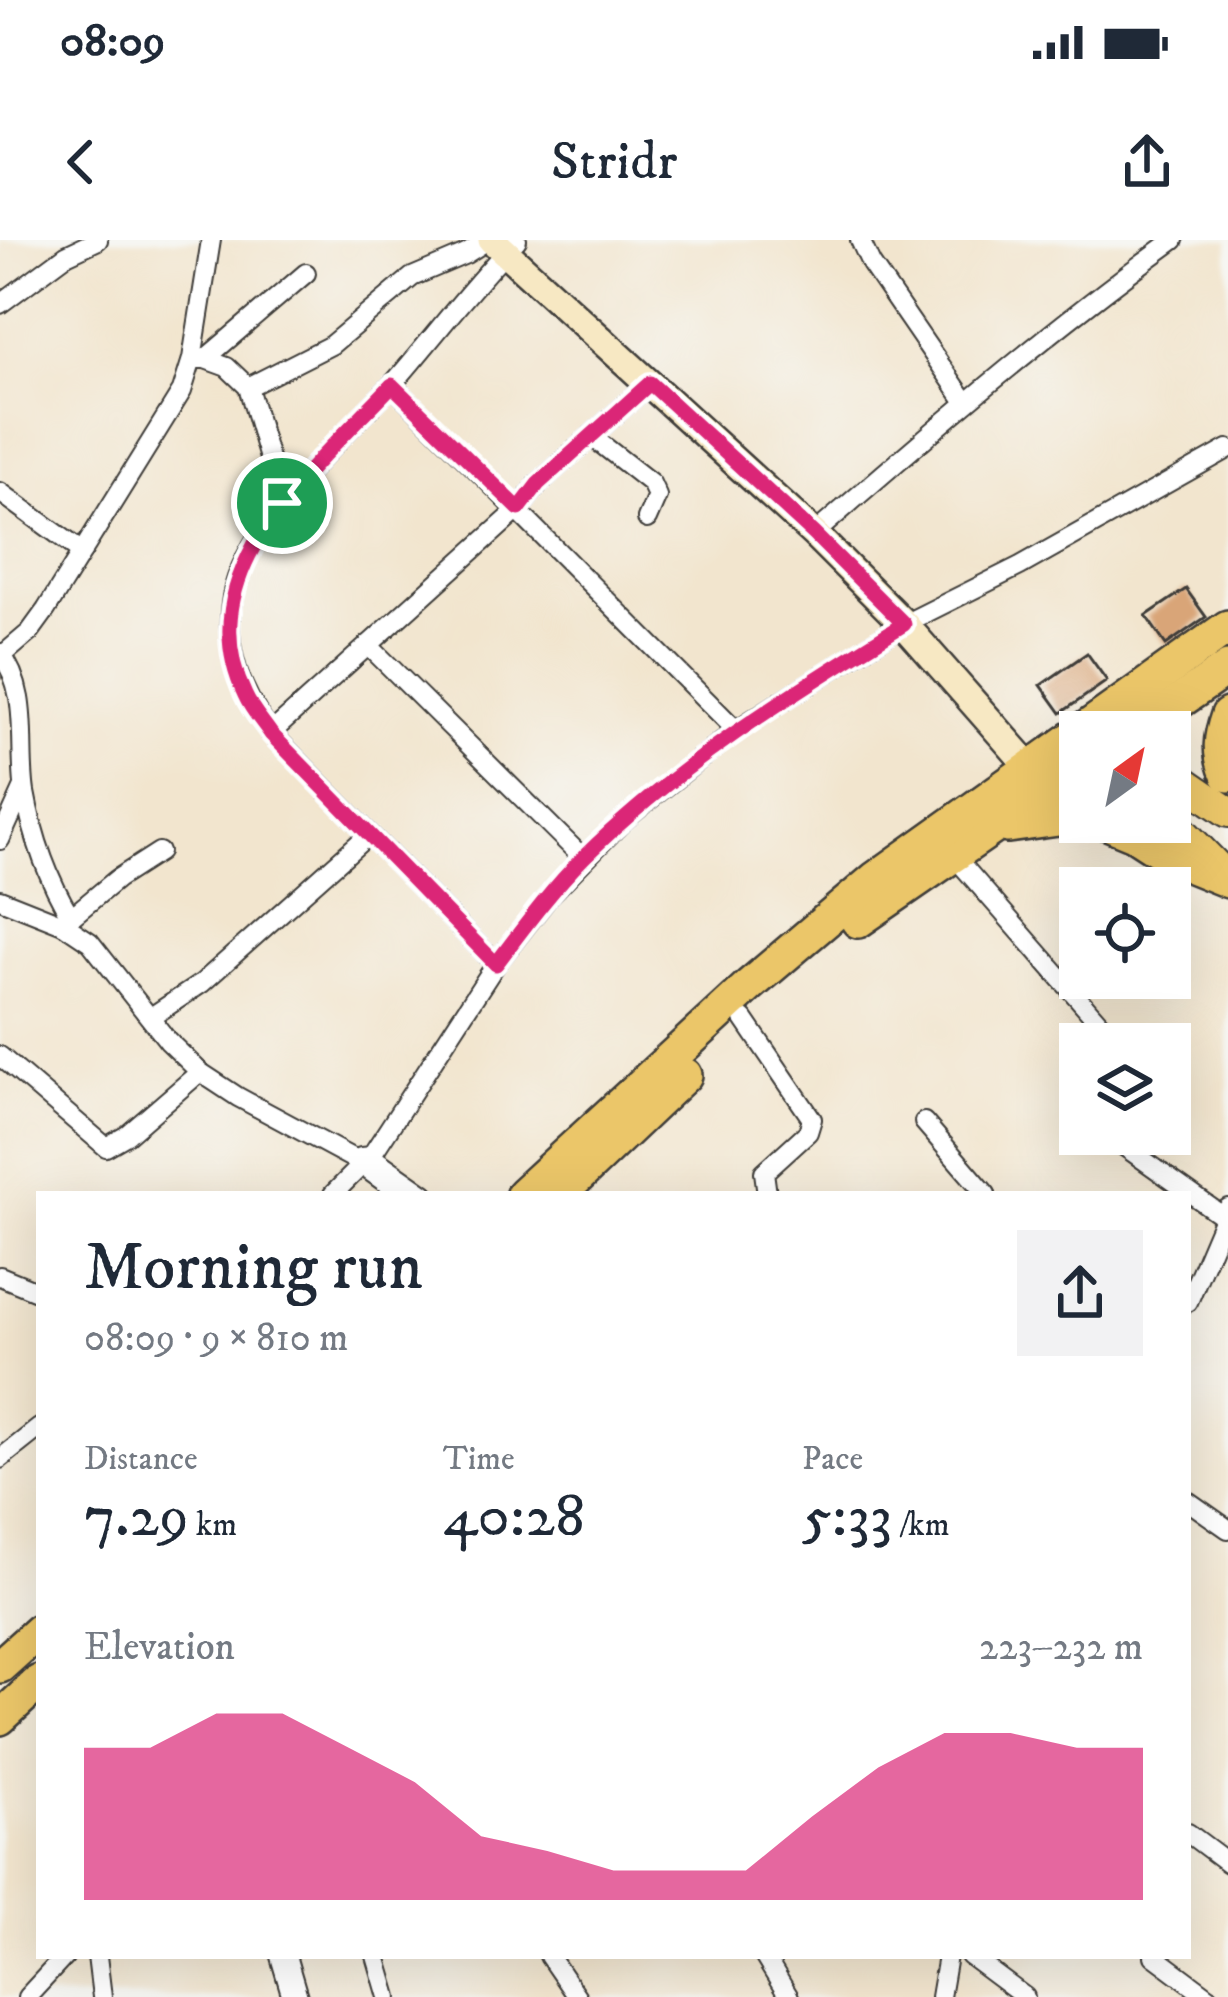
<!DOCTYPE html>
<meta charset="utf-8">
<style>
:root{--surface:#fff;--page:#f2f2f3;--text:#1f2937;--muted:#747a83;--accent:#db2777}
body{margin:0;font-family:"IM FELL DW Pica",serif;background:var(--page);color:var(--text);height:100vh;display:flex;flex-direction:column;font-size:45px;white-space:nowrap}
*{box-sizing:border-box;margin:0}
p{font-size:39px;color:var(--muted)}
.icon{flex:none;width:66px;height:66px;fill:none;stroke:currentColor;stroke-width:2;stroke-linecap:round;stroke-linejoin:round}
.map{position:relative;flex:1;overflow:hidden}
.details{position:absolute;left:36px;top:951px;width:1155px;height:768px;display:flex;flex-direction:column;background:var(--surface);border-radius:0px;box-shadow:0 12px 48px #0002}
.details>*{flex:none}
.needle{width:78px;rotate:33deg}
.buttons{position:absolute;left:1059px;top:471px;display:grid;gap:24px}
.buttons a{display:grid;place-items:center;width:132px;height:132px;border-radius:0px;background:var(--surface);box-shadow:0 12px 48px #0002;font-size:60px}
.pin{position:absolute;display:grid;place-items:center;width:102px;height:102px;color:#fff;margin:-51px;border:6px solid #fff;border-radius:50%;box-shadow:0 3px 12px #0007}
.round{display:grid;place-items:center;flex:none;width:126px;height:126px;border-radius:0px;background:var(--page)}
.headline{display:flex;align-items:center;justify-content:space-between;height:204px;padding:0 48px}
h1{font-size:66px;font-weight:600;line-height:90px}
.stats{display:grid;grid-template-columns:repeat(3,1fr);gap:18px;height:204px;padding:12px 48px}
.stats div{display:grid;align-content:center}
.stats b{font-size:60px;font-weight:600}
.stats small{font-size:33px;font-weight:400}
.stats p{font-size:33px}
.chart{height:336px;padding:24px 48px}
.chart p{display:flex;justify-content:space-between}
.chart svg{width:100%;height:216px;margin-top:12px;fill:var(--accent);opacity:.7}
.status{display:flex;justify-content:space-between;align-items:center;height:84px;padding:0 60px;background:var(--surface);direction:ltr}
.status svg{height:33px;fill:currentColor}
header{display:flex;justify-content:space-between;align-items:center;height:156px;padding:0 48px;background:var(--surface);font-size:54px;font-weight:600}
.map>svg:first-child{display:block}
.building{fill:#d9a578}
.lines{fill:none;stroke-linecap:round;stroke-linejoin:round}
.minor-casing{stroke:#3c3a37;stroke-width:22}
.tertiary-casing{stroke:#3c3a37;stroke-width:28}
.secondary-casing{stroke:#3c3a37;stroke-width:32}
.primary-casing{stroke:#3c3a37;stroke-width:34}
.trunk-casing{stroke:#3c3a37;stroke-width:38}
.minor{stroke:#fff;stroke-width:18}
.tertiary{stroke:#fff;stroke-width:24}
.secondary{stroke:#f7e8c3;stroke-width:27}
.primary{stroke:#ebc669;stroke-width:30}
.trunk{stroke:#ebc669;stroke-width:33}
.route-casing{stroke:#fff;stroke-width:24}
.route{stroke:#db2777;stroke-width:15}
</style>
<div class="status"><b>08:09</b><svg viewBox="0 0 49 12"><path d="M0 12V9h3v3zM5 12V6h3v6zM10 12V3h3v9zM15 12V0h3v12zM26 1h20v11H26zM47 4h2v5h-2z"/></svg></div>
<header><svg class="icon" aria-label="back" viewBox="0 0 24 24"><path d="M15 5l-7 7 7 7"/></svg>Stridr<svg class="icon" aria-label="share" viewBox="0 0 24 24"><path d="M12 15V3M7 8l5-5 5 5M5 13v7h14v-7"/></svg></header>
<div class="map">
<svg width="1228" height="1757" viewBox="0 0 1228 1757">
<rect width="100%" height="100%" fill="#f6f6f2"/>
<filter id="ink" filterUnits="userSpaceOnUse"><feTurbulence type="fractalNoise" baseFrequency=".00833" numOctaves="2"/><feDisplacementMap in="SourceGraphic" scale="24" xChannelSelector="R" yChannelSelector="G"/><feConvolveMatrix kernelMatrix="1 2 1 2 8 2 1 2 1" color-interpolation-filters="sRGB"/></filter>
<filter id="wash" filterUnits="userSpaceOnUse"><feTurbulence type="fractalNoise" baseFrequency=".004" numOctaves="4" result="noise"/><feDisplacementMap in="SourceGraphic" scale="48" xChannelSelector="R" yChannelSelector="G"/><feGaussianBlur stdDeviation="2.7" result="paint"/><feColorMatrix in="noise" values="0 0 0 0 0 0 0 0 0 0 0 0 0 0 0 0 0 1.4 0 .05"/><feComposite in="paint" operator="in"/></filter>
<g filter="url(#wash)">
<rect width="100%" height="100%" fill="#f2e5ce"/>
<g id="blocks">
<g class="building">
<polygon points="1186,349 1206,377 1166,405 1146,376"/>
<polygon points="1087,413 1107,441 1061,473 1041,445"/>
</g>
</g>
</g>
<g filter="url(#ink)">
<use href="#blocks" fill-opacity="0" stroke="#3c3a37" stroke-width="3"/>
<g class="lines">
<defs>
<g id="minor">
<polyline points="860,0 871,24 966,162"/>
<polyline points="0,64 66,15 98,0"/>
<polyline points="198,119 205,119 306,33"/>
<polyline points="205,119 227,127 248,147 282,263"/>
<polyline points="392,145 736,490"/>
<polyline points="248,147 331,105 412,37 466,14 488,0"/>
<polyline points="591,196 651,243 657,256 647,279"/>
<polyline points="0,252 82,312"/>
<path d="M814,294C931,192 1048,91 1174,0"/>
<polyline points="368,405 583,618"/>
<path d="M0,413C31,452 18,506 25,552C33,597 47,638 71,677"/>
<polyline points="3,415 30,392 46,370 182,151 192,119 211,0"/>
<polyline points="271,493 519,269 538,244 650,143"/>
<polyline points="0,600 24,547"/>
<polyline points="954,616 1118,804"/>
<polyline points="0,659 63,684 90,702 168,801 200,832 238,857 350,917 401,954"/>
<polyline points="63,684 117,639 159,612"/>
<path d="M496,724L271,493C241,452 223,409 232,357C244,282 348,195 397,139C437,93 474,43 517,0"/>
<polyline points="151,777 202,743 367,596"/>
<polyline points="744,779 812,879 808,892 764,932 767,954"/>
<polyline points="0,816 106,907 127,895 200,832"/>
<polyline points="924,882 986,954"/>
<polyline points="1113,894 1118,902 1224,977"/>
<polyline points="361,917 371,916 425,954"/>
<polyline points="333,954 371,916 496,724 550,655 623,581 736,490 904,384 1020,326 1228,209"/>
<polyline points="0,1036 39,1052"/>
<polyline points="1188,1062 1228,968"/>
<polyline points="0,1219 39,1188"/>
<polyline points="1188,1261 1228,1289"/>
<polyline points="1188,1593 1228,1623"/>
<polyline points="97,1716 102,1757"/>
<polyline points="376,1716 388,1757"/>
<polyline points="549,1716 577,1757"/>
<polyline points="764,1716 789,1757"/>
<polyline points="970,1716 1025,1757"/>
<polyline points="1154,1716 1209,1757"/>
<polyline points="27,1757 65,1716"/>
<polyline points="940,1757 947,1716"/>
</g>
<polyline id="tertiary" points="283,1716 295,1757"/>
<polyline id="secondary" points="492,0 814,294 904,384 1029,526"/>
<g id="primary">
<polyline points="1170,532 1228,572"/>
<polyline points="1170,579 1228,638"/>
</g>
<g id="trunk">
<path d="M1228,475C1220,498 1218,512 1228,535"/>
<polyline points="1135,492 1228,428"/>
<polyline points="1105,582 1134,594 1171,618 1228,641"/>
<polyline points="1008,586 1080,576"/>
<polyline points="858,681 1080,528"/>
<polyline points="523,954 750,745 875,639 1228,387"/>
<polyline points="560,954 685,835"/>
<polyline points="0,1426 39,1391"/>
<polyline points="0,1478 39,1442"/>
</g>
</defs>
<use href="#minor" class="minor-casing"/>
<use href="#tertiary" class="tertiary-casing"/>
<use href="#secondary" class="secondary-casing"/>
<use href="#primary" class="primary-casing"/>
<use href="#trunk" class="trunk-casing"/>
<use href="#minor" class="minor"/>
<use href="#tertiary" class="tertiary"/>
<use href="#secondary" class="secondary"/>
<use href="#primary" class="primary"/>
<use href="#trunk" class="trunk"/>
</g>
</g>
<g class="lines" filter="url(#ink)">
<defs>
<path id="route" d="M650,143L814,294L904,384C791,454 678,524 584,617C551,650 524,687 496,724L271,494C262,481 251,469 245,455C185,330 316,226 392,145L519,269L538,244Z"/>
</defs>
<use href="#route" class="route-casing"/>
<use href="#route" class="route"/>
</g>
</svg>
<div class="buttons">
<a><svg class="needle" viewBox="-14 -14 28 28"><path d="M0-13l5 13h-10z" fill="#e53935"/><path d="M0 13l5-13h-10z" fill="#747a83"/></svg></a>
<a><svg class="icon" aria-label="locate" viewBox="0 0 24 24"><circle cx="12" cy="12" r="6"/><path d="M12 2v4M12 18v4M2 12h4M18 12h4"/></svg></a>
<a><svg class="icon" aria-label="layers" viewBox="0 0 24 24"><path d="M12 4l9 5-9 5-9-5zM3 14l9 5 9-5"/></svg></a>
</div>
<div class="pin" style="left:282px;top:263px;background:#1e9e55"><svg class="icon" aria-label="arrive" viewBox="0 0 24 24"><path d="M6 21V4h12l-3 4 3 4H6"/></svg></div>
<section class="details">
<div class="headline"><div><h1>Morning run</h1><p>08:09 · 9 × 810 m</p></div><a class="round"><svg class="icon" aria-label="share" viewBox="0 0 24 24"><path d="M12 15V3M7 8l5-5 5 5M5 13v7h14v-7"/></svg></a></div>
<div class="stats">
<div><p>Distance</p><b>7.29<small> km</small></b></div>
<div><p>Time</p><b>40:28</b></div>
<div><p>Pace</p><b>5:33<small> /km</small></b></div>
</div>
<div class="chart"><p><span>Elevation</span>223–232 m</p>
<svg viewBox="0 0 160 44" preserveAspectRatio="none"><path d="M0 44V13L10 13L20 6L30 6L40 13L50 20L60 31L70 34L80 38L90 38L100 38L110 27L120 17L130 10L140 10L150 13L160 13V44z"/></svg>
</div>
</section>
</div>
